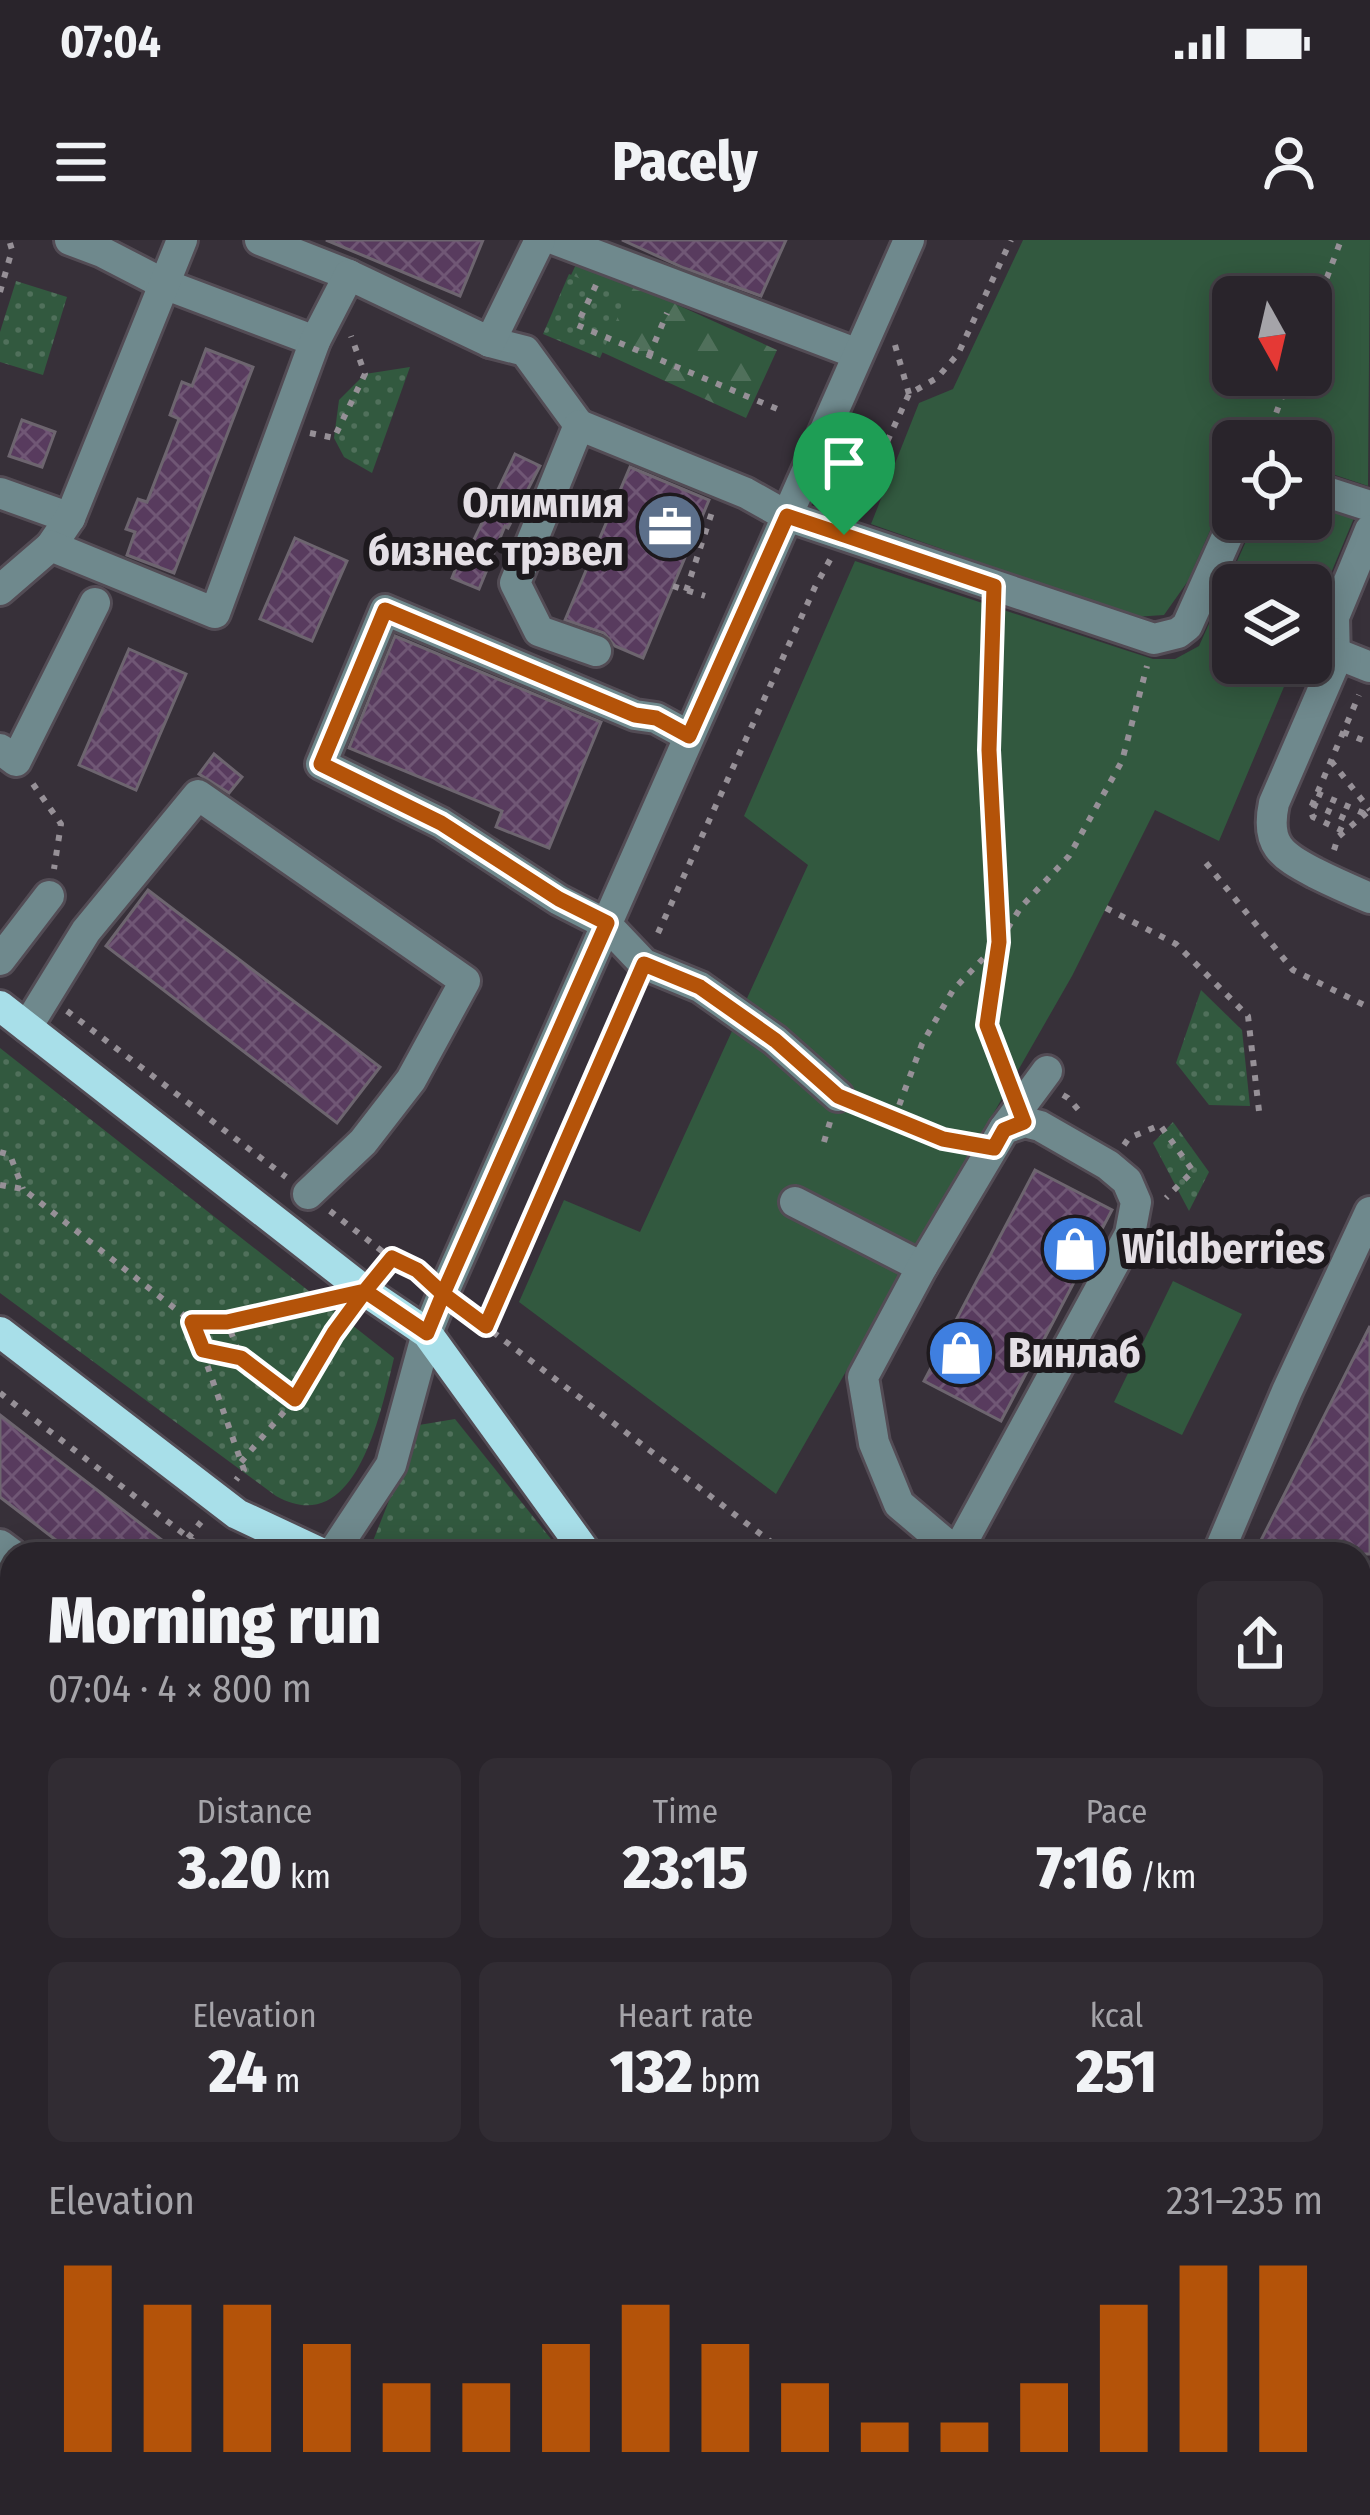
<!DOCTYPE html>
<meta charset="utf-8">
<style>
:root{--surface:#29242b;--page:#312c33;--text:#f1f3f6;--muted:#a5a4a9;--line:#454147;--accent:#b45309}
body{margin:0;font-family:"Fira Sans Condensed",sans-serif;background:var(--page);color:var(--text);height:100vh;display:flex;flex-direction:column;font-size:45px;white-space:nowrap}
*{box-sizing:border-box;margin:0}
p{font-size:39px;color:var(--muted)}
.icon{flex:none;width:66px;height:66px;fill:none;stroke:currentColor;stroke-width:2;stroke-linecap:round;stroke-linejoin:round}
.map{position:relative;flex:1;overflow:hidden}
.panel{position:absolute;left:0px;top:1302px;width:1371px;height:975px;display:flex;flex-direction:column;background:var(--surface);border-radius:36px 36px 0 0;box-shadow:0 6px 30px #0003,0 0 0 3px var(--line)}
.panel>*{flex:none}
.needle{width:78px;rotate:172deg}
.tools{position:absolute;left:1212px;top:36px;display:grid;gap:24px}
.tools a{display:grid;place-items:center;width:120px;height:120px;border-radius:18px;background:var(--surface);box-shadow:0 6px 30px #0003,0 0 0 3px var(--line);font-size:60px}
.pin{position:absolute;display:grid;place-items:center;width:102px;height:102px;color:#fff;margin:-123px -51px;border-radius:50% 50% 50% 0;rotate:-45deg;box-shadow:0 0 12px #0007}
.pin .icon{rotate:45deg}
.round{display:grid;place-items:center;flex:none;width:126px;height:126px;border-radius:18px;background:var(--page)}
.summary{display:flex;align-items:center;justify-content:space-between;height:204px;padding:0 48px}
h1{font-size:66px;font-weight:800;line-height:90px}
.stats{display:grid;grid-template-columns:repeat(3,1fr);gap:18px;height:204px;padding:12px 48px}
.stats div{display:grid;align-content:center;border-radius:18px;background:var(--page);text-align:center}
.stats b{font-size:60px;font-weight:800}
.stats small{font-size:33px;font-weight:400}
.stats p{font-size:33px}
.chart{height:336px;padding:24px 48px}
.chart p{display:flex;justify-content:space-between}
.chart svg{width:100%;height:216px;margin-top:12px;stroke:var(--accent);stroke-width:6}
.status{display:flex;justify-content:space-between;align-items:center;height:84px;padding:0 60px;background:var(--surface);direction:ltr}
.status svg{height:33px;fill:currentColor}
header{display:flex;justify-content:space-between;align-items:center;height:156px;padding:0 48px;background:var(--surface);font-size:54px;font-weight:800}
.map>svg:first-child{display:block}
.green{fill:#32593f;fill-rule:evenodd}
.forest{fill:url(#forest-firs)}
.park{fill:url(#park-dots)}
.building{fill:url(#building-cross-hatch);stroke:#6d656f;stroke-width:3}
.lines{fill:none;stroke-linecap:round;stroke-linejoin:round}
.minor-casing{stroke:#534c55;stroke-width:36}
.major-casing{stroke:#534c55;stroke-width:36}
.path{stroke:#969097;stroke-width:6;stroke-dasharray:6 9;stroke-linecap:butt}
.minor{stroke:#6f898d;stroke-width:30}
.major{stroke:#a8dfe9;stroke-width:30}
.route-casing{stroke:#fff;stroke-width:24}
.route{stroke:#b45309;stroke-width:15}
.labels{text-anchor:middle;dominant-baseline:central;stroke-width:12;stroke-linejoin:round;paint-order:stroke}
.poi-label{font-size:42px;font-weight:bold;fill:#e4dfe5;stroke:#1d191d;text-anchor:start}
</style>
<div class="status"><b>07:04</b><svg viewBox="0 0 49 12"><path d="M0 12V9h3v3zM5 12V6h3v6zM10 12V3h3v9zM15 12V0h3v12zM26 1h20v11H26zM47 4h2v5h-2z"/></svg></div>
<header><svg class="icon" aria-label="menu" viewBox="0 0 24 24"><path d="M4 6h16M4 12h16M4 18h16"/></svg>Pacely<svg class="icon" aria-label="person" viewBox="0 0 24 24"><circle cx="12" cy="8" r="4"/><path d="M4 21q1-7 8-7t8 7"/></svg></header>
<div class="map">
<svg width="1370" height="2275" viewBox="0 0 1370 2275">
<defs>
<pattern id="forest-firs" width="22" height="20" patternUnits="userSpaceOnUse" patternTransform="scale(3)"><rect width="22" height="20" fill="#32593f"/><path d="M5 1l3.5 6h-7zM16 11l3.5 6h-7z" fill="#50705b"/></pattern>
<pattern id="park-dots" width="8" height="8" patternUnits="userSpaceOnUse" patternTransform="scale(3)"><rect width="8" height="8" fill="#32593f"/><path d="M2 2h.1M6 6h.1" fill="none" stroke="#50705b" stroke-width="1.8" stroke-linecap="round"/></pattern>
<pattern id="building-cross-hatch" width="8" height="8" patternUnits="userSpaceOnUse" patternTransform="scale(3)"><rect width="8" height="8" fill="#583b5e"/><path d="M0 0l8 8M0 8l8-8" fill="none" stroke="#705775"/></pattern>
</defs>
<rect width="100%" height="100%" fill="#373039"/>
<g class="green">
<path d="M1023,0H1370L1368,246L1311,227V201H1233V238L1188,341L1164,375L1135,377L871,284L919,163L953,149ZM1233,57H1311V135H1233Z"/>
<polygon points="1311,262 1354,278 1311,381 1311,345 1233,345 1233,423 1294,423 1219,601 1155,570 1072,736 776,1254 519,1062 564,960 640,992 808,625 744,576 855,321 1122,409 1153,419 1175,419 1199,406 1256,279 1311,279"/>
<polygon points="1173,1041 1242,1074 1182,1195 1114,1162"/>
</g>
<polygon class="forest" points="578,20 777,110 746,178 547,87"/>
<g class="park">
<polygon points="569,34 626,58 600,118 543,94"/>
<polygon points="16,41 67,57 43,135 0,122 0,92"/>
<polygon points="410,127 372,233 344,217 334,198 339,160 365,134"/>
<polygon points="1201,750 1242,790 1250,866 1209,865 1176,823"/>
<path d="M0,808L394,1118C381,1172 356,1301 276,1256L0,1053Z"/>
<polygon points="1173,882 1209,932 1189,971 1153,903"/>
<polygon points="455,1179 563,1314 401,1314 373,1301 419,1185"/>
</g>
<g class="building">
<polygon points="326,0 483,0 460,56"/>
<polygon points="622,0 786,0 761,56 684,28"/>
<polygon points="206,109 253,127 174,333 127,315 135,292 126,289 138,259 147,262 179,179 170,175 182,142 192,146"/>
<polygon points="22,180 55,192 42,227 9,216"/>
<polygon points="515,214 540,226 508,288 505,286 479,349 452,338 465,306 470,308"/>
<polygon points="630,227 709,260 643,418 615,406 604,393 565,380"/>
<polygon points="295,298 347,321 312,401 260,379"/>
<polygon points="395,396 601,482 549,608 496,587 502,571 349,508"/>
<polygon points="129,409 186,434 136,550 79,525"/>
<polygon points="214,514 242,537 229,553 199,534"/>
<polygon points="148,650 380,827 337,883 106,706"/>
<polygon points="1035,930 1112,970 1001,1181 924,1141"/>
<polygon points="1370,1086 1370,1314 1254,1314"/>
<polygon points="0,1175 180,1314 74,1314 0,1257"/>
</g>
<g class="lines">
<defs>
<g id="minor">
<polyline points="70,0 102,12 164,44 315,101"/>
<polyline points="260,0 349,35"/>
<polyline points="556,0 858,114"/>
<polyline points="490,102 525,111 579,185"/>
<polyline points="1311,247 1370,266"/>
<polyline points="0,253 70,278"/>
<path d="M1370,290L1334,377L1335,422L1274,563C1265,605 1281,615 1315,633C1333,642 1351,650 1370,658"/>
<polyline points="51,306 70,278 182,0"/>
<polyline points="0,350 51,306 215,373 315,101 349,35 490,102 540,0"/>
<polyline points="596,411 539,391 515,343 579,185 746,253 787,276 1154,399 1178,393 1187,386 1235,279"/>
<polyline points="1335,413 1370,427"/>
<polyline points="689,496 656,478 635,475 385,370 321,524 441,583 559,660 606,684 644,724 700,747 775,800 838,856"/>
<polyline points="0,509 16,521 95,363"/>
<polyline points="0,720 49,656"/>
<polyline points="27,787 86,691 198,555 465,741 411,840 363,902 308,954"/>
<polyline points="1004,889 1047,831"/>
<polyline points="795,962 922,1027"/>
<polyline points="0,1305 12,1314"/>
<polyline points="957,1312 1130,994 1136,962 1127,941 1108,925 1040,886 1025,882 1004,889 922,1027 863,1137 874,1203 899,1264 958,1314"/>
<polyline points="332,1314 391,1225 427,1093 443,1054 909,0"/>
<polyline points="1218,1314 1287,1151 1370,972"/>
<polyline points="1359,1387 1370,1365"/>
<polyline points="0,1700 12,1671"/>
<polyline points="1359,1782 1370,1791"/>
<polyline points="1362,1882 1369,1940"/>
<polyline points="365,2265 380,2275"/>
<polyline points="556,2275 563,2265"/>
</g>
<g id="major">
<polyline points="0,766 365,1051 427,1093 587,1314"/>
<polyline points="0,1092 237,1274 323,1314"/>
<polyline points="1359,1933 1370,1941"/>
<polyline points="1359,2010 1370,2018"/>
</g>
</defs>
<use href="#minor" class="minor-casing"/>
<use href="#major" class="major-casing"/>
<g class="path">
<polyline points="596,45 577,85 782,171"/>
<polyline points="0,52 12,10 9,0"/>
<polyline points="1311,80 1341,0"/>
<polyline points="895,105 909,154"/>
<polyline points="649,116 667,73"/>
<polyline points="310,193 334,198 365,134 351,96"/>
<polyline points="1266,201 1290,135"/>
<polyline points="856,269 909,154 937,138 958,114 1011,0"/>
<polyline points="673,346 705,356"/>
<polyline points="686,351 713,269"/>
<polyline points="993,378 989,510 999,702 987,785 1006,834"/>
<polyline points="1343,492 1370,503"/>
<polyline points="1331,521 1370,570"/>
<polyline points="33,544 61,584 54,629"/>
<polyline points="1317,553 1363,573"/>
<polyline points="1312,564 1353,582"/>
<polyline points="1343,591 1313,577 1310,570 1359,455"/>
<polyline points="1334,610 1338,597 1370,570"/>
<polyline points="1206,623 1293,730 1370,768"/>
<polyline points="1106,668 1176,704 1248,776 1259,871"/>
<polyline points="658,693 815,347 831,318"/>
<polyline points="67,771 286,937"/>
<polyline points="1063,855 1068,858 1083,875"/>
<polyline points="864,867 942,899 964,902"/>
<polyline points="894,879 922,804 953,750 999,702 1021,667 1069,616 1122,521 1147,426"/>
<polyline points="824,902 830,882"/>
<polyline points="1124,905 1129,898 1160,885 1193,931 1166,958"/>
<polyline points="0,912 10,915 23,949"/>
<polyline points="0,945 23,949 192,1082 244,1230 236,1240"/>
<polyline points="330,971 391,1018 422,1034"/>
<polyline points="469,1074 787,1314"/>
<polyline points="192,1082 227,1082 241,1118"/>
<polyline points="227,1082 327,1060"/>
<polyline points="486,1086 633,749"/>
<polyline points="203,1110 241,1118 295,1159"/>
<polyline points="0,1153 210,1314"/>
<polyline points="241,1222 295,1159 349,1073"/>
<polyline points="188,1298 201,1282"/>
<polyline points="1359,1744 1370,1752"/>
<polyline points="1359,2109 1366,2127"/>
<polyline points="1359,2142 1370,2120"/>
<polyline points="1359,2197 1370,2205"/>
<polyline points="1359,2275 1370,2253"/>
</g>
<use href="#minor" class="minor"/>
<use href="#major" class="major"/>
</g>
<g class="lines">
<defs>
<polyline id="route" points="844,295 787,276 689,496 656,478 635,475 385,370 321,524 441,583 559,659 607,683 443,1054 417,1030 392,1018 365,1051 227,1082 192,1082 203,1110 241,1118 295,1159 334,1093 365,1051 427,1093 443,1054 486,1086 644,724 700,747 775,800 838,856 943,899 994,908 1004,890 1024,882 987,785 999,702 989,510 994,346 844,295"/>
</defs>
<use href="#route" class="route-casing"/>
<use href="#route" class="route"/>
</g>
<defs>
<symbol id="office-disc" viewBox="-11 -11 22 22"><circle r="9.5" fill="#5c6f8a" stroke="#1d191d"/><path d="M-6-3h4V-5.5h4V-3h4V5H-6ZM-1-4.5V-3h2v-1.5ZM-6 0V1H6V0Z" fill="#fff"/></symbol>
<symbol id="shop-disc" viewBox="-11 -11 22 22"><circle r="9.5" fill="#3f7fe0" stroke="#1d191d"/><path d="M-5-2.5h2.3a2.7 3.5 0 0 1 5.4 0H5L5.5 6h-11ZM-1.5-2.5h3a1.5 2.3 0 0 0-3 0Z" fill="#fff"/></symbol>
</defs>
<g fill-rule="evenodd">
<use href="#office-disc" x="632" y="249" width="76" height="76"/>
<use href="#shop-disc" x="1037" y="971" width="76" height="76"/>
<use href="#shop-disc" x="923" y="1075" width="76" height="76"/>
</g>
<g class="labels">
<g class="poi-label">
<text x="624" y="263" text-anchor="end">Олимпия<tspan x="624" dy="48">бизнес трэвел</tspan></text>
<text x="1122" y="1009">Wildberries</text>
<text x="1008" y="1113">Винлаб</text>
</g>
</g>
</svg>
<div class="tools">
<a><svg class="needle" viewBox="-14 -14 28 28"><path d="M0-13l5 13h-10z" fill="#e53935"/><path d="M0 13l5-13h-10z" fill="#a5a4a9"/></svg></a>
<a><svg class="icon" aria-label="locate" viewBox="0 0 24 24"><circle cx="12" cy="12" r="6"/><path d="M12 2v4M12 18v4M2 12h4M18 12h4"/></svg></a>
<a><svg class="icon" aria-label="layers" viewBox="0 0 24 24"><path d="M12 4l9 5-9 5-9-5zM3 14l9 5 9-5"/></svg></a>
</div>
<div class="pin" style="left:844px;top:295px;background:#1e9e55"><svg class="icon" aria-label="arrive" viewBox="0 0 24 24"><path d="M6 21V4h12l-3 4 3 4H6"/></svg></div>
<section class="panel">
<div class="summary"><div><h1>Morning run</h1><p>07:04 · 4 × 800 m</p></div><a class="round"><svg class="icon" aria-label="share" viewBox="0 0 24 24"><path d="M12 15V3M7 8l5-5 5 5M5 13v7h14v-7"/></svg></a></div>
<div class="stats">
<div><p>Distance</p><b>3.20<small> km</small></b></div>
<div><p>Time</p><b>23:15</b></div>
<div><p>Pace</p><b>7:16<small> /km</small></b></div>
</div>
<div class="stats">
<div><p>Elevation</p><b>24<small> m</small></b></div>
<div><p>Heart rate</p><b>132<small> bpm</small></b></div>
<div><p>kcal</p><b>251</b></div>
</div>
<div class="chart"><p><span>Elevation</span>231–235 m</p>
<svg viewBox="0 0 160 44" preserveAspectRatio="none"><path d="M5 44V6M15 44V14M25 44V14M35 44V22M45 44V30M55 44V30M65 44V22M75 44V14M85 44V22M95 44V30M105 44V38M115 44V38M125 44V30M135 44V14M145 44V6M155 44V6"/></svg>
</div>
</section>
</div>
